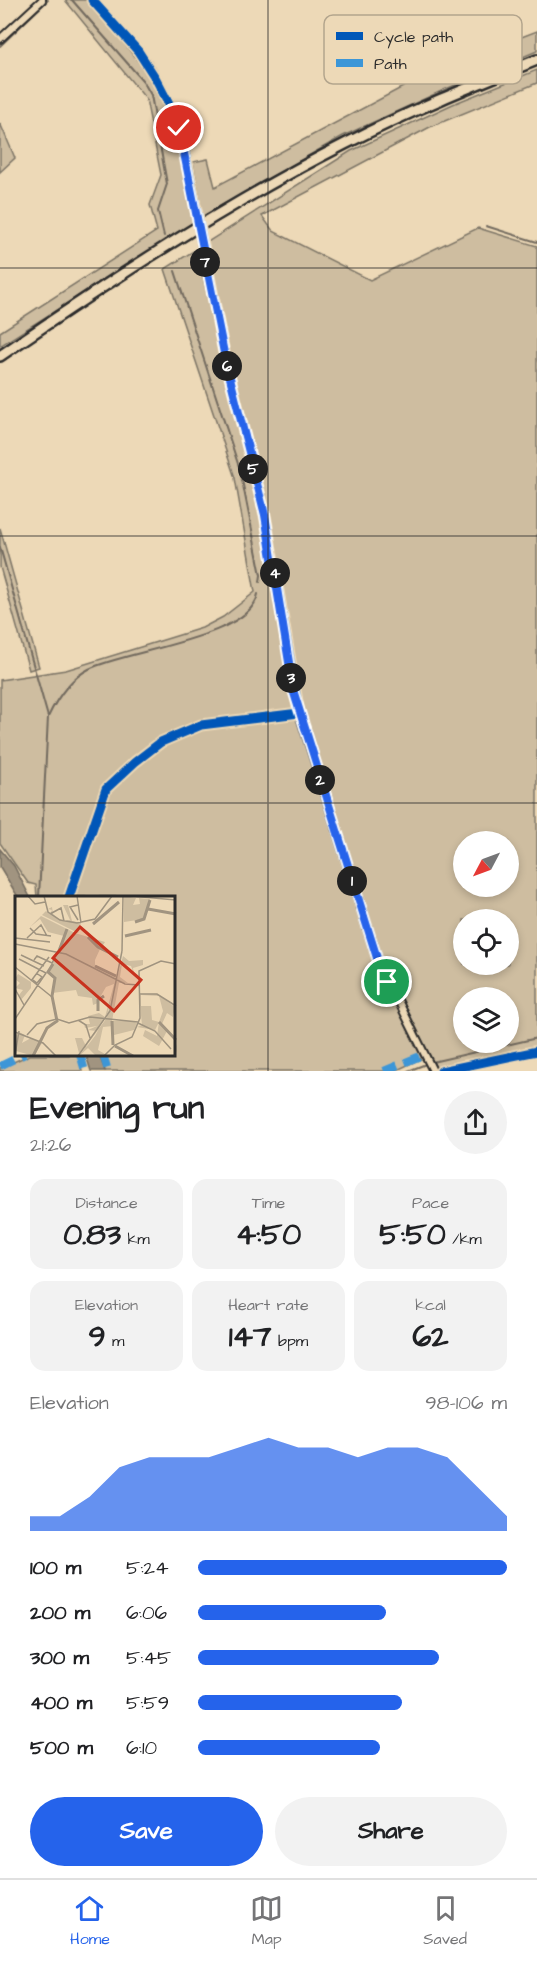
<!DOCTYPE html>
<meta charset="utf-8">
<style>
:root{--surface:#fff;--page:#f2f2f2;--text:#202124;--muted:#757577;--line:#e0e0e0;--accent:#2563eb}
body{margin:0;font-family:"Architects Daughter",sans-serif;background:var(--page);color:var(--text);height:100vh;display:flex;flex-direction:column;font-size:22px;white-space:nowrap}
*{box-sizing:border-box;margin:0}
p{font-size:20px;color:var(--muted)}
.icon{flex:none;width:33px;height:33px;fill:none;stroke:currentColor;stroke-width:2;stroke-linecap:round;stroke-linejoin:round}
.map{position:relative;height:1071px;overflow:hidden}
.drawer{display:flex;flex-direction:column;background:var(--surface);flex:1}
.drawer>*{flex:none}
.needle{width:39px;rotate:229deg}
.buttons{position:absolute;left:453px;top:831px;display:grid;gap:12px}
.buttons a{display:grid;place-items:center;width:66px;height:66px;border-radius:50%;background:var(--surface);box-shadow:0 3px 9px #0003;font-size:30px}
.pin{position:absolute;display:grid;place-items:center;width:51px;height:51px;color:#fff;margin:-26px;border:3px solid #fff;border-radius:50%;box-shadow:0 2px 6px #0007}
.km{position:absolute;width:30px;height:30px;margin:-15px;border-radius:50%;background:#222;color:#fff;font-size:16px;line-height:30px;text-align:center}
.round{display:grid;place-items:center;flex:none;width:63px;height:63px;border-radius:32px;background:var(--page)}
.headline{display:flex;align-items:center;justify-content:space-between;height:102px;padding:0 30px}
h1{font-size:33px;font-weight:700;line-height:45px}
.stats{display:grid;grid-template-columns:repeat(3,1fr);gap:9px;height:102px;padding:6px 30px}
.stats div{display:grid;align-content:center;border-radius:15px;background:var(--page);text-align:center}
.stats b{font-size:30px;font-weight:700}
.stats small{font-size:16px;font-weight:400}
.stats p{font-size:16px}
.chart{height:168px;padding:12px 30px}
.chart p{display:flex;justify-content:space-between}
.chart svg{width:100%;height:108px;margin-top:6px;fill:var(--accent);opacity:.7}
.primary-button{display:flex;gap:12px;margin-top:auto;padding:12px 30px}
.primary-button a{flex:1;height:69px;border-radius:36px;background:var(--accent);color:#fff;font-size:24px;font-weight:700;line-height:69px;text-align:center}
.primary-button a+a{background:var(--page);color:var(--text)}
ul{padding:0 30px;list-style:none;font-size:20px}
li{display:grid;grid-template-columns:96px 72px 1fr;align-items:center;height:45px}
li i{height:15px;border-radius:8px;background:var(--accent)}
.tab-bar{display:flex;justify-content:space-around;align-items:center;height:84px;border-top:2px solid var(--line);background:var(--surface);font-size:16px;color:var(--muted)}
.tab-bar a{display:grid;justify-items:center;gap:3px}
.tab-bar .current{color:var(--accent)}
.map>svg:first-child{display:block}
.green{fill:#cebda0;stroke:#7c7466;stroke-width:1.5;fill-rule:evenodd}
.water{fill:#a19480;stroke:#726a5e;stroke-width:1.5}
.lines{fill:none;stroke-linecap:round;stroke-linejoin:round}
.stream{stroke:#726a5e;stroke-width:2}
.street-casing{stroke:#2b2b2b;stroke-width:10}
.primary-casing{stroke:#2b2b2b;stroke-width:14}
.street{stroke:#edd9b7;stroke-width:6}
.primary{stroke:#edd9b7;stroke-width:9}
.street-bridge-casing{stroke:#2b2b2b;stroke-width:10;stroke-linecap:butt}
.street-bridge{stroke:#edd9b7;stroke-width:6}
.quiet{stroke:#3c96d7;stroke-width:8;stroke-dasharray:15 8;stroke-linecap:butt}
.cycleway-casing{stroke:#edd9b7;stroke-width:13}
.cycleway{stroke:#0057b8;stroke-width:9}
.route-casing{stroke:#fff;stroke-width:12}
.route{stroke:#2563eb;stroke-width:8}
.grid{fill:none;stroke:#2b2b2b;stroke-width:1.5;stroke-opacity:0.55}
.inset-river{fill:none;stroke:#a19480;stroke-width:3}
.inset-road{fill:none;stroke:#9f937f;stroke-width:1.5}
.view{fill:#c8321e;fill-opacity:0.15;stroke:#c8321e;stroke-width:3}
.inset-edge{fill:none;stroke:#2b2b2b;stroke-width:3}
.key{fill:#edd9b7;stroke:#b3a58d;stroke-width:1.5}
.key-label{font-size:16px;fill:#2b2b2b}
</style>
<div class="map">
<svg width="537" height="1071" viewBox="0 0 537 1071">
<rect width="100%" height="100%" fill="#edd9b7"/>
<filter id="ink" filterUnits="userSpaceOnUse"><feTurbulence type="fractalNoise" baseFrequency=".0167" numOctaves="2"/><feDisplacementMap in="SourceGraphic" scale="12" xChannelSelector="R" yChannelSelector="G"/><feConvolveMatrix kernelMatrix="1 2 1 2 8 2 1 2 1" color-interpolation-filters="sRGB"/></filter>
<g filter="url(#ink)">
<g class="green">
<path d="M65,0H86C121,39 156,77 174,128C185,158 187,191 193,223L0,346V332L157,231L150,205L161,175L146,99Z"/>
<polygon points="537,31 537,51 446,89 343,136 203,216 193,162 208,159 215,187 433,71"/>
<path d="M537,70V83L430,127L262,216L273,231L370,280L478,228L537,246V1046L437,1069L429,1055L395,1071H105L99,1055L174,1054V897H37L36,885L28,883L0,843V680L66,670L202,628L223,617L255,592L235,478L165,269L351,151L453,104ZM464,842H508V886H464ZM464,920H508V964H464ZM464,998H508V1042H464Z"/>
<polygon points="0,123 15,158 0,172"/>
<polygon points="0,528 39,667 29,670 0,567"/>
<polygon points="78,1055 82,1071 0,1071 0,1068 29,1055"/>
</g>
<g class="water">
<polygon points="0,849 14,866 30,897 18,897 0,867"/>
<polygon points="86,1055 99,1055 105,1071 91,1071"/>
</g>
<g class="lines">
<g class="stream">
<polyline points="72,0 143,81 151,95 167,184 158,211 164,236"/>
<polyline points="0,46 48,0"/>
<polyline points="486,226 537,242"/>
<polyline points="175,271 240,470 261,575 260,582"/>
<polyline points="0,547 48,717 39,897"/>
<path d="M48,717C57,698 69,679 89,669C124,651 251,638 258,594"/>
<polyline points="432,1062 537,1038"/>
<polyline points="408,1071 426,1064"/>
</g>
<defs>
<g id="street">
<path d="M92,0C107,17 124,33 138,51C173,94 184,146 194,200"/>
<polyline points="0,39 42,0"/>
<polyline points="205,265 225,358 265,515 299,713 377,958 433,1071"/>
<polyline points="441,1071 537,1051"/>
</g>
<path id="primary" d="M0,356C111,280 225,205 345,144C407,112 472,86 537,60"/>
</defs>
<use href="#street" class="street-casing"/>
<use href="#primary" class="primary-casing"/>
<use href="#street" class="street"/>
<use href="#primary" class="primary"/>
<defs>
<polyline id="street-bridge" points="194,200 205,265"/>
</defs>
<use href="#street-bridge" class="street-bridge-casing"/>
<use href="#street-bridge" class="street-bridge"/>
<g class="quiet">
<polyline points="80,1054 85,1071"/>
<polyline points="103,1054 108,1071"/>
<polyline points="0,1066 25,1054"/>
<polyline points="384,1071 425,1054"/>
</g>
<defs>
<g id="cycleway">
<polyline points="69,897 106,789 135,762 161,742 201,725 299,713 265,515 225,358 184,147 172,110 156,79 138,51 92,0"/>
<polyline points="441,1071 537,1051"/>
</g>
</defs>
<use href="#cycleway" class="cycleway-casing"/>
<use href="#cycleway" class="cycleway"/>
</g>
</g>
<g class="lines" filter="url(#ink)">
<defs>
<polyline id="route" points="179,128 225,358 265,515 294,693 377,958 387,982"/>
</defs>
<use href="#route" class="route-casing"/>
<use href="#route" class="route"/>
</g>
<path class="grid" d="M268,0V1071M0,268H537M0,536H537M0,803H537"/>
<g transform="translate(15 896)">
<rect width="160" height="160" fill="#edd9b7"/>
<path d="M109,0L121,2L118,9L125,8L124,2L135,3L129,23L109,26ZM48,9H53L57,25L66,27L63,37L27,19L31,15L35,18L37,14L33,13L37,11L38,18L47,25L55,24ZM26,20L60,37L90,46L86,52L105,61L85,53L80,64V69L102,80L94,114L80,140L73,149L64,157L60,142H67L71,150L81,135L73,134L82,130L70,132L69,128H75L73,120L84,117L90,121L99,88L91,91L84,103V115L83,107L78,109L77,102L63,100L61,94L37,97L40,83L32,77L49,40L33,36L25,23L15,31ZM108,60L114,65L128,64V69L118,72L119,78L116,70L107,68L105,81L113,87H104L97,125H117L122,127L119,134L99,139L98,130L88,131L83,154L90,158L97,151L89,160H81L73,152L64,160L91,123ZM3,78L16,86V92L6,104L4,99L8,94L0,92L5,87L0,83ZM142,98L160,111L158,121L152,117L147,128L160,145L152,135L144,150L128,140L130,134L142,140L144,126L140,134L122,131L127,129L124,99ZM126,99L144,100L148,115L144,126L137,124L136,110H126ZM4,136L10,139L7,147L16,142L27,147L19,160L1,155L0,140Z" fill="#cebda0" fill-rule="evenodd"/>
<path class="inset-river" d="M133,13L161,18M120,26L129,23L135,4M78,28L104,6M110,40L136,34M73,41L83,51L103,61M44,55L52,33M80,70L101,80M83,115V104L89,100M97,125L98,149M144,126L161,144M100,150L118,160M18,160L32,132L42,125L37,100L40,82L33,76L38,68"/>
<path class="inset-road" d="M13,0L20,8L30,6M29,0L33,16L45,24L62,27L80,23L97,0M62,0L66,27M116,0L161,4M63,9L55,11L63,24M35,18L46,12L49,25M15,32L21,38L36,40M0,42L35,46M12,42L26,29L32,40M0,48L51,58L110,88L124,89M107,55L108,0M6,59L29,70M19,64L22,60L37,67L43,56M0,71L37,101M18,84L22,87L27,81L21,77M16,85L34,61M0,93L9,109M124,98H142L161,110M0,123L31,77L4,63M63,124L71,129L75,142M123,127L140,135L156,153M0,136L28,147L41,160M12,139L22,128L42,123L54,127L75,121L123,126M0,159L4,135M63,160L95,115L107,55M89,160L100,149L117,141L125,122L124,75L146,65L161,68"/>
<path class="view" d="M65,31L126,84L99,115L38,62Z"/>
<rect width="160" height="160" class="inset-edge"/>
</g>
<rect x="324" y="15" width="198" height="69" rx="9" class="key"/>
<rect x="336" y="32" width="27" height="8" fill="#0057b8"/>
<rect x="336" y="59" width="27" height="8" fill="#3c96d7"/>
<g class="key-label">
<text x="374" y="42">Cycle path</text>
<text x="374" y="69">Path</text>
</g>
</svg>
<div class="buttons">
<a><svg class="needle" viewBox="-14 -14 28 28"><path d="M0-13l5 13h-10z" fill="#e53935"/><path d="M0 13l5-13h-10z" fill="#757577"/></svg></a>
<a><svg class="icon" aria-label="locate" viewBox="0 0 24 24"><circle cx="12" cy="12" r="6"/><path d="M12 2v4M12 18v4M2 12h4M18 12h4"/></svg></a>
<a><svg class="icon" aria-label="layers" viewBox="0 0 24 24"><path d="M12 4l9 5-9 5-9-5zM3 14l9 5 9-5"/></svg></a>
</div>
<div class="pin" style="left:387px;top:982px;background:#1e9e55"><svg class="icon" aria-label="arrive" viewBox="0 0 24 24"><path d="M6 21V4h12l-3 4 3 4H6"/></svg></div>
<div class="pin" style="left:179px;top:128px;background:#d93025"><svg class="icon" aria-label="check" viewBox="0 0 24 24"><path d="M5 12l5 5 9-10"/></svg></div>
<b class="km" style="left:352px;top:881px">1</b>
<b class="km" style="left:320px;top:780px">2</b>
<b class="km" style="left:291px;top:678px">3</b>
<b class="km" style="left:275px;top:573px">4</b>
<b class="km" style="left:253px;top:469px">5</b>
<b class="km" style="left:227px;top:366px">6</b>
<b class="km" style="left:205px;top:262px">7</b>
</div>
<section class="drawer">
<div class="headline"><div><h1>Evening run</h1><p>21:26</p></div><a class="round"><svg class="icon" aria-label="share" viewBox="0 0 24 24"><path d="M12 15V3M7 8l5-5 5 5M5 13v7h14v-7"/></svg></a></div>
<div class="stats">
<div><p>Distance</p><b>0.83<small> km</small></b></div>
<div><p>Time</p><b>4:50</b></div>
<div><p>Pace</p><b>5:50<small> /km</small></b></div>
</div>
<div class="stats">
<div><p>Elevation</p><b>9<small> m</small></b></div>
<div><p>Heart rate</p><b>147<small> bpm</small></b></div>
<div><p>kcal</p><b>62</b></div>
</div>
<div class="chart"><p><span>Elevation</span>98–106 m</p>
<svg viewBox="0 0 160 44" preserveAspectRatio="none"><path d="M0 44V38L10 38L20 30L30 18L40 14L50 14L60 14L70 10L80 6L90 10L100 10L110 14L120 10L130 10L140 14L150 26L160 38V44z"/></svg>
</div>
<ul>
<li><b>100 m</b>5:24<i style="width:100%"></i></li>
<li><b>200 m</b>6:06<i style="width:61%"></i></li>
<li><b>300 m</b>5:45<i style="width:78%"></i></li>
<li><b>400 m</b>5:59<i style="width:66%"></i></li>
<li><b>500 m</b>6:10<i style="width:59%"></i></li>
</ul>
<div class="primary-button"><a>Save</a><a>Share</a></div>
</section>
<nav class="tab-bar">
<a class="current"><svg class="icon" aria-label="home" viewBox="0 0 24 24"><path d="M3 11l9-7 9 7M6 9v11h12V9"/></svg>Home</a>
<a><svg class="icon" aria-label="map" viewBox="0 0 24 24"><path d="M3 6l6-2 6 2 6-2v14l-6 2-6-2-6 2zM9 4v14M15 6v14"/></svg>Map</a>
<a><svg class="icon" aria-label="saved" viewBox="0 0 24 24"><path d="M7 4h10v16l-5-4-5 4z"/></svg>Saved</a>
</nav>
